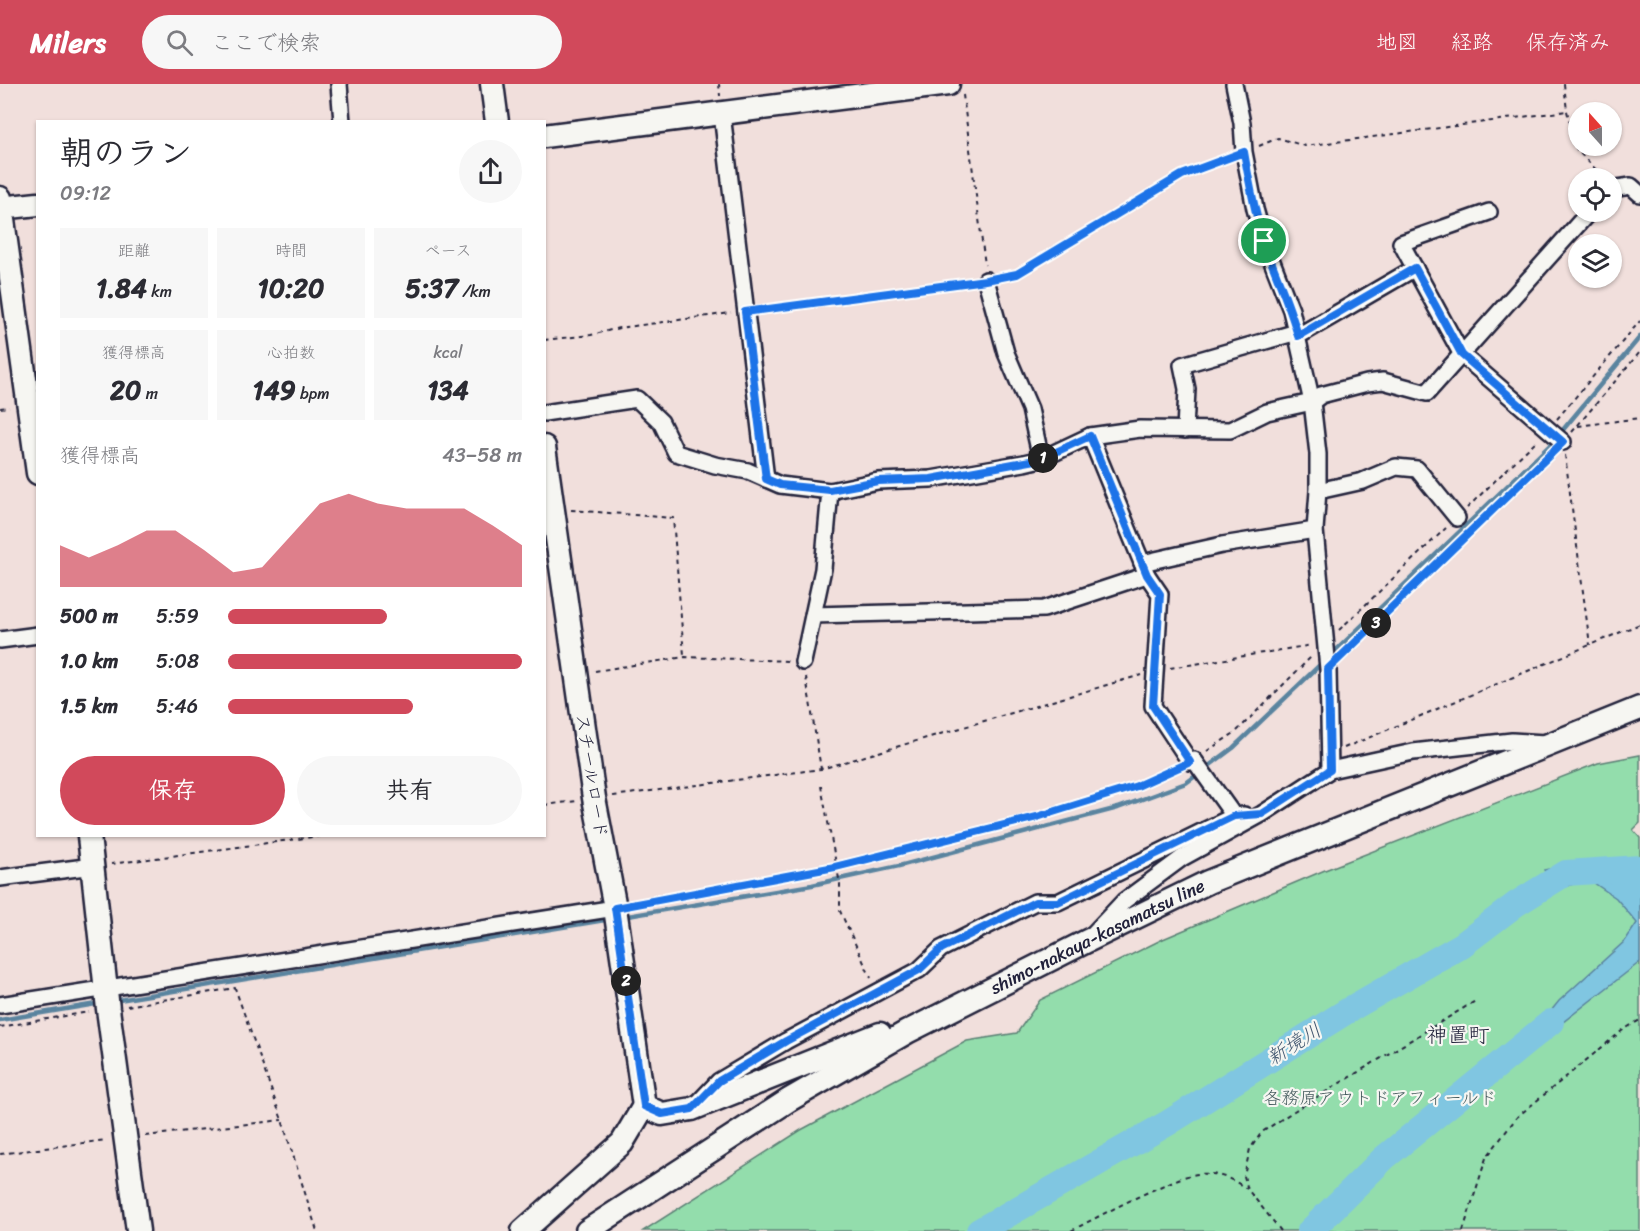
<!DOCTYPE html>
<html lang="ja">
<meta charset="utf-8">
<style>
:root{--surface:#fff;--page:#f7f7f7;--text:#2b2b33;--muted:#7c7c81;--accent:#d1495b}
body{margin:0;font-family:Sriracha,"Klee One",sans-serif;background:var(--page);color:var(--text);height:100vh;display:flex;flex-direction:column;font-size:22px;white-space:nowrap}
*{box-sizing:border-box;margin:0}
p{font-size:20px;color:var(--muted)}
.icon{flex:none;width:33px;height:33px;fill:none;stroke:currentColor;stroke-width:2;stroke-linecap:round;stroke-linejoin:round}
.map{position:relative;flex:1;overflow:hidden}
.side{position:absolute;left:36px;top:36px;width:510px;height:717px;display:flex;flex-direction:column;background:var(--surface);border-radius:0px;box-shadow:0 2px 4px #0004}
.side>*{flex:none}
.needle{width:39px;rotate:339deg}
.fabs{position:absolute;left:1568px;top:18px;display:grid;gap:12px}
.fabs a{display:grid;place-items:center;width:54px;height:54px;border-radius:50%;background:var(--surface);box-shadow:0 2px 4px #0004;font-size:30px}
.pin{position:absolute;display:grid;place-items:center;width:51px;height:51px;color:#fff;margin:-26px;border:3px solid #fff;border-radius:50%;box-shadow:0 2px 6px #0007}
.km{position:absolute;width:30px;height:30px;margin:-15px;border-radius:50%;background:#222;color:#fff;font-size:16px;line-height:30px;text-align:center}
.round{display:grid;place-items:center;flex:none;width:63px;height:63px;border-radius:32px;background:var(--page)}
.headline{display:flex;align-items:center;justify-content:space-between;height:102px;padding:0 24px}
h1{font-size:33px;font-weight:700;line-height:45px}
.metrics{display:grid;grid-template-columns:repeat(3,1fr);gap:9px;height:102px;padding:6px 24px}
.metrics div{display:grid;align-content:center;border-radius:0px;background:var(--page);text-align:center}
.metrics b{font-size:26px;font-weight:700}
.metrics small{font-size:16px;font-weight:400}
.metrics p{font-size:16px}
.chart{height:168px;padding:12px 24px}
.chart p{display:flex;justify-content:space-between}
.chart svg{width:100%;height:108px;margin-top:6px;fill:var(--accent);opacity:.7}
.cta{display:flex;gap:12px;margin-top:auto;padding:12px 24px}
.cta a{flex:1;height:69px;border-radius:36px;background:var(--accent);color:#fff;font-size:24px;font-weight:700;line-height:69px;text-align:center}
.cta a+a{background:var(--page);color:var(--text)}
ul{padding:0 24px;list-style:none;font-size:20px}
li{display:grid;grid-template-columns:96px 72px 1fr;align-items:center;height:45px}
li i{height:15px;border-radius:8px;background:var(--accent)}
header{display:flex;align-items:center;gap:36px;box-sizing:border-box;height:84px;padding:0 30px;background:var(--accent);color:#fff}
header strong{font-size:28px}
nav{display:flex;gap:33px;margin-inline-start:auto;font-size:21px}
.search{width:420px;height:54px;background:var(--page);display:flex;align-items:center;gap:15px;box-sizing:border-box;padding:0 21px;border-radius:33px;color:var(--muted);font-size:22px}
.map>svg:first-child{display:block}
.green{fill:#93ddac;stroke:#5a8074;stroke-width:1.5}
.water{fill:#80c6e1;stroke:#5a849f;stroke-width:1.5}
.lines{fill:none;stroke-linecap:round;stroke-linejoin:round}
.stream{stroke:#5a849f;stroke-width:4.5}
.river{stroke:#80c6e1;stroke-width:26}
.street-casing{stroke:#22223b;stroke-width:20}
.secondary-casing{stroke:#22223b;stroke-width:27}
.path{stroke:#22223b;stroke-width:2;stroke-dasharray:4.5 4.5;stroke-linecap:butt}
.street{stroke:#f6f6f2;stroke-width:15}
.secondary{stroke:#f6f6f2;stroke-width:22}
.route-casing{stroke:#fff;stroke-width:12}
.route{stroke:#1a73e8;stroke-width:8}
.labels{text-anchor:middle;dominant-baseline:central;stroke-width:4.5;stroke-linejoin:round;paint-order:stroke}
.street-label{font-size:18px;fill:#22223b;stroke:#f6f6f2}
.park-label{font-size:18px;fill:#445a5d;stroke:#f6f6f2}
.water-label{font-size:20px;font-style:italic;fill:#3e536d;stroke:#f6f6f2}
.quarter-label{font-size:21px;fill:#22223b;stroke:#f6f6f2}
</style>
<header>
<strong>Milers</strong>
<div class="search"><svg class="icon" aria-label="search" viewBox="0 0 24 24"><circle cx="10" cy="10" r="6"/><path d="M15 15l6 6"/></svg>ここで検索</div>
<nav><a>地図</a><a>経路</a><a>保存済み</a></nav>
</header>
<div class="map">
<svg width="1640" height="1147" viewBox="0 0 1640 1147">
<rect width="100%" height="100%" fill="#f1dfdc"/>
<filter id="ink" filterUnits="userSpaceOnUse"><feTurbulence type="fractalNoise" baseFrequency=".0167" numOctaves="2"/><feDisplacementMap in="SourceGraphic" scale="12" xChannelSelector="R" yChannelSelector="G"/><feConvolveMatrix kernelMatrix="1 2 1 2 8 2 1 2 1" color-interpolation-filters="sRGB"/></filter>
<g filter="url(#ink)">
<polygon class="green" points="1640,671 1640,739 1633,746 1640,754 1640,1147 643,1147 801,1046 967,957 1017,949 1040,916 1163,855 1325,786 1598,679"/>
<polygon class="water" points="1640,773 1640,878 1563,938 1525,959 1559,917 1625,857 1637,839 1616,814 1588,795 1556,806 1544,786 1592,776"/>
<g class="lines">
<g class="stream">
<polyline points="1331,571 1552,359 1640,253"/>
<polyline points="622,833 812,801 899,782 1118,724 1186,699 1233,664 1325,576"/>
<polyline points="113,917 611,835"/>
<polyline points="0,936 102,919"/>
</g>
<g class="river">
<polyline points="979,1147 1168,1039 1352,924 1462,861 1516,820 1566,789 1640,784"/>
<polyline points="1310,1147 1384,1074 1551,938"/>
</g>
<defs>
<g id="street">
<polyline points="339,0 342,38"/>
<polyline points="1234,0 1242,39 1244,68 1255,125 1264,157 1291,226 1312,318 1318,370 1318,407 1315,446 1328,585 1330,686"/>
<polyline points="722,30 766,395"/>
<polyline points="1611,105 1631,102 1640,110"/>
<polyline points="1489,128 1401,159 1462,271 1563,358"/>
<polyline points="986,196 1006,269 1030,325 1041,375"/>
<polyline points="1298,252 1415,184"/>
<polyline points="544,329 637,315 661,338 676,369 715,381 748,387 780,401 830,407 878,397 931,395 1024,379 1041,375 1090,352 1140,345 1230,346 1267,328 1312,318 1321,311 1367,299 1383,297 1427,309 1589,128"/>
<polyline points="1185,346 1187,305 1182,281 1297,248"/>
<polyline points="1318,407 1363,397 1396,383 1417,385 1457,434"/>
<polyline points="1142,479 1222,461 1315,446"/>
<polyline points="1147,491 1160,510 1153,622 1190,678"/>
<polyline points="813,531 1044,525 1147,491 1090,352"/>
<polyline points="0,556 38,551"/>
<polyline points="803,578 823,485 830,407"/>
<polyline points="1194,676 1234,732 1244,731"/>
<polyline points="0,794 93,782"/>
<polyline points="1093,850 1124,817 1182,774 1262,730 1330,686 1413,668 1512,657 1545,659"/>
<polyline points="0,921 615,824"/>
<polyline points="697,1020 719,997 786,957 919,886 941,865 1035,818 1058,818 1234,732"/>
</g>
<g id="secondary">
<polyline points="492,0 497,38"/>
<polyline points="544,52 948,0"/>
<polyline points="0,114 38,389"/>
<polyline points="0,124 38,120"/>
<polyline points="544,363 594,714 615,824 644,1022"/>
<polyline points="89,752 108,925 138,1147"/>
<polyline points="644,1022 662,1030 692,1025 880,950"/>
<polyline points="523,1147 622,1059 644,1022"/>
<path id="s1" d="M587,1147L789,1016L907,948L1085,858L1208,798L1640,624"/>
</g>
</defs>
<use href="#street" class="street-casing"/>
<use href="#secondary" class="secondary-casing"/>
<g class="path">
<polyline points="719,0 720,12"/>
<polyline points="1564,0 1567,27 1577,66 1603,93"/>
<polyline points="963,11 985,181"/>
<polyline points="1259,62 1278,54 1305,62 1567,27"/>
<polyline points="1002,193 1017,190 1182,91 1229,74"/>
<polyline points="761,226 972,198"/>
<polyline points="544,256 591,251 619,244 731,229"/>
<polyline points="0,324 9,323"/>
<polyline points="1557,335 1640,237"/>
<polyline points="1578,342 1640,334"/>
<polyline points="1572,348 1640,268"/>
<polyline points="1565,371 1590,561"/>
<polyline points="1467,424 1538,355"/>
<polyline points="571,426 673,434 684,571"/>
<polyline points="1339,546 1446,444"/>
<polyline points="1342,572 1553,367"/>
<polyline points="1170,584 1312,561"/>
<polyline points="595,587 685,573 789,577"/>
<polyline points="806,593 821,685"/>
<polyline points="1344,664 1640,540"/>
<polyline points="1207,667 1236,648 1311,573"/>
<polyline points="821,702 840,800 840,827 871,894"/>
<polyline points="613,712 821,685 1141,591"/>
<polyline points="544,721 577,717"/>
<polyline points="111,780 320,752"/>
<polyline points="632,820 835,783 1037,733 1137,702 1176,685"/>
<polyline points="127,922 235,904 282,1036 317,1147"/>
<polyline points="0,943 89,928"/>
<polyline points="145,1052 282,1036"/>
<polyline points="0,1070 106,1056"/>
<path d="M1071,1147C1099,1132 1126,1118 1155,1105C1169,1099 1184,1091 1199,1090C1217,1088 1233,1095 1247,1105"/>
<polyline points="1281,1147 1248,1106 1244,1092 1250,1065 1262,1048 1294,1027 1477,916"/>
<polyline points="1463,1147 1486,1074 1517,1033 1623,946 1640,936"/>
</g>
<use href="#street" class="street"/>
<use href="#secondary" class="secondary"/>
</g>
</g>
<g class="lines" filter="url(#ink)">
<defs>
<path id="route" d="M1244,68C1249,97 1254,126 1263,155C1274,188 1289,218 1298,252L1415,184L1462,271L1563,358L1328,585L1330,686L1262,730L1234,732L1058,818H1035L941,865L919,886L786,957L719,997L692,1025L662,1030L644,1022L615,824L835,783L1037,733L1137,702L1190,678L1153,622L1160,510L1147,491L1090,352L1041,375L931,395L878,397L830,406L780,401L766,395L745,228L986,196L1017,190L1182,91Z"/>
</defs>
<use href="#route" class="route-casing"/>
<use href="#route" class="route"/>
</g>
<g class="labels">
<g class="street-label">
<text transform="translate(592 692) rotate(81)">スチールロード</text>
<text stroke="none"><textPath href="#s1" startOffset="590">shimo-nakaya-kasamatsu line</textPath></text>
</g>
<g class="park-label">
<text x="1380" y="1014">各務原アウトドアフィールド</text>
</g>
<g class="water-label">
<text transform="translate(1294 960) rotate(-32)">新境川</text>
</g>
<g class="quarter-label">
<text x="1458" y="951">神置町</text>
</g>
</g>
</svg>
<div class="fabs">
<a><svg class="needle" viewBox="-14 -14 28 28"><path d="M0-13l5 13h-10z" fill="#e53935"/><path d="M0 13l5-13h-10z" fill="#7c7c81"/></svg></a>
<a><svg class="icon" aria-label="locate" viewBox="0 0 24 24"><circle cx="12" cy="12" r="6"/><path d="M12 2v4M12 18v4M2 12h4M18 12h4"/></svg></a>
<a><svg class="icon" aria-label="layers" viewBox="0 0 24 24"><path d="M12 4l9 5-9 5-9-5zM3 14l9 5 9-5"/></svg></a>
</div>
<div class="pin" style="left:1264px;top:157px;background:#1e9e55"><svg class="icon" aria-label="arrive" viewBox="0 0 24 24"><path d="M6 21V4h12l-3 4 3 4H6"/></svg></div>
<b class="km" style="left:1043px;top:374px">1</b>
<b class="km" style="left:626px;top:897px">2</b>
<b class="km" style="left:1376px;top:539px">3</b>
<section class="side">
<div class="headline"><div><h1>朝のラン</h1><p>09:12</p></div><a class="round"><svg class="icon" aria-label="share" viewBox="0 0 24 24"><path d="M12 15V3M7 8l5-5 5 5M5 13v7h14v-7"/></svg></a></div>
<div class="metrics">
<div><p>距離</p><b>1.84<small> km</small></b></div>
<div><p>時間</p><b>10:20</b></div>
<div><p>ペース</p><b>5:37<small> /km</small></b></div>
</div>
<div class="metrics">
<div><p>獲得標高</p><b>20<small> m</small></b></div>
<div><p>心拍数</p><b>149<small> bpm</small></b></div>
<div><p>kcal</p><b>134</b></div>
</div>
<div class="chart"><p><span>獲得標高</span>43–58 m</p>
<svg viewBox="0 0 160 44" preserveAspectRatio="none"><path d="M0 44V27L10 32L20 27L30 21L40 21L50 29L60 38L70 36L80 23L90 10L100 6L110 10L120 12L130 12L140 12L150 19L160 27V44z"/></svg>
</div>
<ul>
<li><b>500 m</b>5:59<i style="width:54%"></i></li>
<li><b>1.0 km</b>5:08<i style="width:100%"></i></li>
<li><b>1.5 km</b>5:46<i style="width:63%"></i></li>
</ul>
<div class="cta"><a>保存</a><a>共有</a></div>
</section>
</div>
